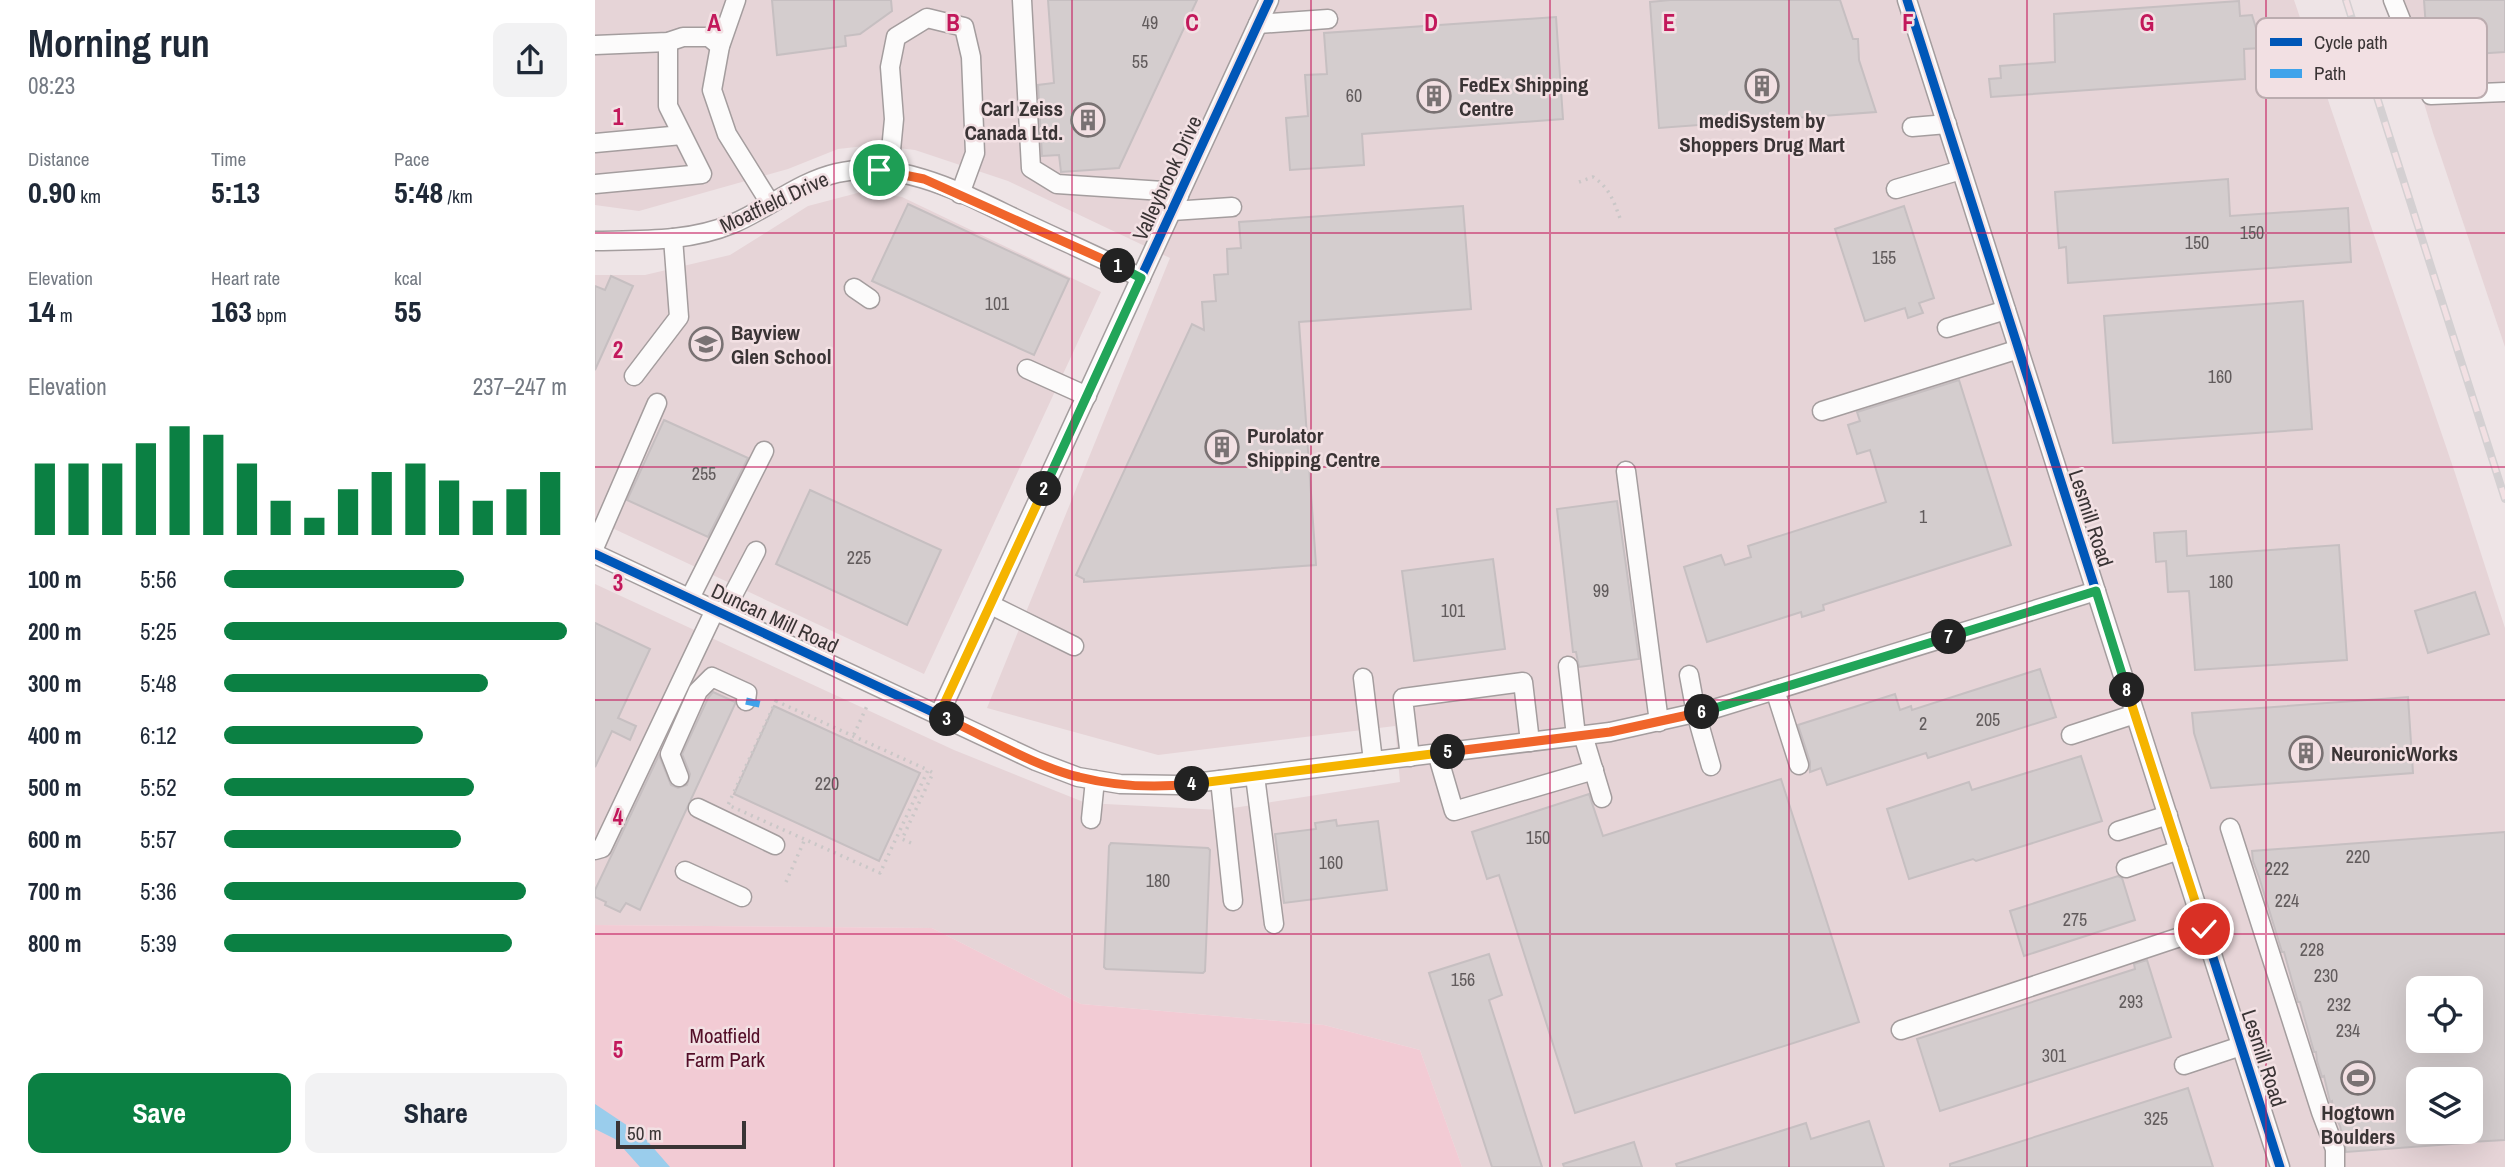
<!DOCTYPE html>
<meta charset="utf-8">
<style>
:root{--surface:#fff;--page:#f2f2f3;--text:#1f2937;--muted:#747a83;--accent:#0b8043}
body{margin:0;font-family:"Archivo Narrow",sans-serif;background:var(--page);color:var(--text);height:100vh;display:flex;flex-direction:column;font-size:26px;white-space:nowrap}
*{box-sizing:border-box;margin:0}
p{font-size:23px;color:var(--muted)}
.icon{flex:none;width:38px;height:38px;fill:none;stroke:currentColor;stroke-width:2;stroke-linecap:round;stroke-linejoin:round}
.map{position:relative;flex:1;overflow:hidden}
.drawer{display:flex;flex-direction:column;background:var(--surface);width:595px}
.drawer>*{flex:none}
.buttons{position:absolute;left:1811px;top:976px;display:grid;gap:14px}
.buttons a{display:grid;place-items:center;width:77px;height:77px;border-radius:14px;background:var(--surface);box-shadow:0 7px 28px #0002;font-size:35px}
.scale{position:absolute;left:21px;bottom:18px;width:130px;box-sizing:border-box;padding-left:7px;border:4px solid #3a3435;border-top:0;font-size:19px;line-height:24px;white-space:nowrap;color:#3a3435;-webkit-text-stroke:5px #f2e0e3;paint-order:stroke}
.pin{position:absolute;display:grid;place-items:center;width:60px;height:60px;color:#fff;margin:-30px;border:4px solid #fff;border-radius:50%;box-shadow:0 2px 7px #0007}
.km{position:absolute;width:35px;height:35px;margin:-18px;border-radius:50%;background:#222;color:#fff;font-size:19px;line-height:35px;text-align:center}
.round{display:grid;place-items:center;flex:none;width:74px;height:74px;border-radius:14px;background:var(--page)}
.head{display:flex;align-items:center;justify-content:space-between;height:119px;padding:0 28px}
h1{font-size:38px;font-weight:800;line-height:52px}
.metrics{display:grid;grid-template-columns:repeat(3,1fr);gap:10px;height:119px;padding:7px 28px}
.metrics div{display:grid;align-content:center}
.metrics b{font-size:30px;font-weight:800}
.metrics small{font-size:19px;font-weight:400}
.metrics p{font-size:19px}
.chart{height:196px;padding:14px 28px}
.chart p{display:flex;justify-content:space-between}
.chart svg{width:100%;height:126px;margin-top:7px;stroke:var(--accent);stroke-width:6}
.action{display:flex;gap:14px;margin-top:auto;padding:14px 28px}
.action a{flex:1;height:80px;border-radius:14px;background:var(--accent);color:#fff;font-size:28px;font-weight:800;line-height:80px;text-align:center}
.action a+a{background:var(--page);color:var(--text)}
ul{padding:0 28px;list-style:none;font-size:23px}
li{display:grid;grid-template-columns:112px 84px 1fr;align-items:center;height:52px}
li i{height:18px;border-radius:9px;background:var(--accent)}
main{display:flex;flex:1;min-height:0}
.map>svg:first-child{display:block}
.built{fill:#e6d4d7;fill-rule:evenodd}
.green{fill:#f2cbd4}
.water{fill:#9acdec}
.building{fill:#d4cdce;stroke:#c6bfc1;stroke-width:2;fill-rule:evenodd}
.lines{fill:none;stroke-linecap:round;stroke-linejoin:round}
.minor-casing{stroke:#a49d9e;stroke-width:21}
.path{stroke:#cac7c7;stroke-width:3.5;stroke-dasharray:2 5;stroke-linecap:butt}
.minor{stroke:#fcfbfb;stroke-width:18}
.rail-casing{stroke:#d4d0d2;stroke-width:8}
.rail{stroke:#f2e0e3;stroke-width:5;stroke-dasharray:16;stroke-linecap:butt}
.quiet{stroke:#3fa3eb;stroke-width:7;stroke-dasharray:14 7;stroke-linecap:butt}
.cycleway-casing{stroke:#f2e0e3;stroke-width:13}
.cycleway{stroke:#0057b8;stroke-width:9}
.split-1-casing{stroke:#fff;stroke-width:14}
.split-2-casing{stroke:#fff;stroke-width:14}
.split-3-casing{stroke:#fff;stroke-width:14}
.split-4-casing{stroke:#fff;stroke-width:14}
.split-5-casing{stroke:#fff;stroke-width:14}
.split-6-casing{stroke:#fff;stroke-width:14}
.split-7-casing{stroke:#fff;stroke-width:14}
.split-8-casing{stroke:#fff;stroke-width:14}
.split-9-casing{stroke:#fff;stroke-width:14}
.split-1{stroke:#f0652b;stroke-width:9}
.split-2{stroke:#22a559;stroke-width:9}
.split-3{stroke:#f5b400;stroke-width:9}
.split-4{stroke:#f0652b;stroke-width:9}
.split-5{stroke:#f5b400;stroke-width:9}
.split-6{stroke:#f0652b;stroke-width:9}
.split-7{stroke:#22a559;stroke-width:9}
.split-8{stroke:#22a559;stroke-width:9}
.split-9{stroke:#f5b400;stroke-width:9}
.grid{fill:none;stroke:#c2185b;stroke-width:2;stroke-opacity:0.55}
.labels{text-anchor:middle;dominant-baseline:central;stroke-width:5;stroke-linejoin:round;paint-order:stroke}
.number-label{font-size:18px;fill:#615b5c}
.poi-label{font-size:21px;font-weight:bold;fill:#3a3435;stroke:#f2e0e3;text-anchor:start}
.street-label{font-size:21px;fill:#3a3435;stroke:#f2e0e3}
.park-label{font-size:21px;fill:#530e28;stroke:#f2e0e3}
.key{fill:#f2e0e3;stroke:#bbacaf;stroke-width:2}
.key-label{font-size:19px;fill:#3a3435}
.grid-label{font-size:23px;text-anchor:middle;font-weight:bold;fill:#c2185b;stroke:#f2e0e3;stroke-width:5;stroke-linejoin:round;paint-order:stroke}
</style>
<main>
<section class="drawer">
<div class="head"><div><h1>Morning run</h1><p>08:23</p></div><a class="round"><svg class="icon" aria-label="share" viewBox="0 0 24 24"><path d="M12 15V3M7 8l5-5 5 5M5 13v7h14v-7"/></svg></a></div>
<div class="metrics">
<div><p>Distance</p><b>0.90<small> km</small></b></div>
<div><p>Time</p><b>5:13</b></div>
<div><p>Pace</p><b>5:48<small> /km</small></b></div>
</div>
<div class="metrics">
<div><p>Elevation</p><b>14<small> m</small></b></div>
<div><p>Heart rate</p><b>163<small> bpm</small></b></div>
<div><p>kcal</p><b>55</b></div>
</div>
<div class="chart"><p><span>Elevation</span>237–247 m</p>
<svg viewBox="0 0 160 44" preserveAspectRatio="none"><path d="M5 44V19M15 44V19M25 44V19M35 44V12M45 44V6M55 44V9M65 44V19M75 44V32M85 44V38M95 44V28M105 44V22M115 44V19M125 44V25M135 44V32M145 44V28M155 44V22"/></svg>
</div>
<ul>
<li><b>100 m</b>5:56<i style="width:70%"></i></li>
<li><b>200 m</b>5:25<i style="width:100%"></i></li>
<li><b>300 m</b>5:48<i style="width:77%"></i></li>
<li><b>400 m</b>6:12<i style="width:58%"></i></li>
<li><b>500 m</b>5:52<i style="width:73%"></i></li>
<li><b>600 m</b>5:57<i style="width:69%"></i></li>
<li><b>700 m</b>5:36<i style="width:88%"></i></li>
<li><b>800 m</b>5:39<i style="width:84%"></i></li>
</ul>
<div class="action"><a>Save</a><a>Share</a></div>
</section>
<div class="map">
<svg width="1910" height="1167" viewBox="0 0 1910 1167">
<rect width="100%" height="100%" fill="#eee4e6"/>
<g class="built">
<path d="M0,0H1699L1860,473L1910,628V1167H867L825,1050L729,1025L486,1004L337,928L0,925V584L359,750L491,803L625,810L805,782L800,726L563,755L392,708L575,258L413,181L320,150L279,145L243,149L193,169L44,211L0,205ZM1824,989H1876V1041H1824ZM1824,1080H1876V1132H1824Z"/>
<polygon points="1798,0 1910,0 1910,347 1838,133"/>
<polygon points="270,191 307,197 506,292 329,674 0,520 0,275 50,275 135,255 213,206"/>
</g>
<polygon class="green" points="0,925 337,928 486,1004 729,1025 825,1050 867,1167 0,1167"/>
<polygon class="water" points="0,1104 48,1136 75,1167 45,1167 20,1139 0,1129"/>
<g class="building">
<polygon points="177,0 296,0 297,11 265,34 250,36 251,46 182,55"/>
<polygon points="453,0 602,0 524,168 466,172 464,155 447,156 443,85 459,83"/>
<polygon points="1075,0 1245,0 1258,39 1263,39 1264,60 1281,112 1064,128 1055,2"/>
<polygon points="1829,0 1910,0 1910,52 1833,57"/>
<polygon points="1644,1 1645,16 1657,15 1667,48 1649,49 1650,79 1396,97 1394,79 1406,78 1405,66 1460,62 1459,14"/>
<polygon points="961,17 968,119 767,134 769,165 695,170 691,118 713,116 710,75 732,74 729,33"/>
<polygon points="1633,179 1635,216 1753,208 1756,262 1473,283 1471,247 1464,248 1460,192"/>
<polygon points="313,204 474,279 439,355 277,281"/>
<polygon points="868,206 876,309 704,322 721,565 489,582 489,579 481,575 597,324 609,330 607,302 621,301 619,275 633,274 632,249 646,248 644,222"/>
<polygon points="1309,206 1339,298 1324,303 1328,313 1313,318 1310,308 1270,321 1240,229"/>
<polygon points="16,276 38,286 0,370 0,286 10,290"/>
<polygon points="1708,301 1717,429 1518,443 1509,316"/>
<polygon points="1364,380 1416,545 1228,605 1229,610 1207,617 1206,612 1112,642 1089,567 1126,555 1130,565 1156,557 1153,546 1291,502 1275,450 1262,454 1253,425 1265,421 1262,412"/>
<polygon points="69,420 153,458 113,537 32,500"/>
<polygon points="215,490 346,550 312,625 181,564"/>
<polygon points="1022,501 1044,659 984,667 981,652 978,652 962,509"/>
<polygon points="1591,531 1592,556 1744,545 1752,660 1600,670 1594,591 1573,592 1571,561 1561,562 1559,533"/>
<polygon points="898,559 910,649 819,661 807,571"/>
<polygon points="1880,592 1894,634 1833,653 1820,611"/>
<polygon points="0,623 55,649 23,718 41,726 35,740 17,731 0,767"/>
<polygon points="1445,669 1461,717 1333,758 1331,753 1232,785 1226,768 1215,772 1215,762 1203,725 1300,694 1305,710 1316,706 1317,710"/>
<polygon points="118,692 140,702 140,704 45,910 31,903 25,912 10,905 11,902 0,897 0,890 64,755 76,785 83,788 92,785 95,774 87,754 113,698"/>
<polygon points="1813,697 1818,773 1616,788 1599,733 1597,713"/>
<polygon points="179,706 325,773 284,861 139,794"/>
<polygon points="1486,756 1507,821 1381,861 1378,859 1314,879 1292,809 1374,782 1377,790"/>
<polygon points="1186,779 1264,1022 980,1113 904,875 892,879 877,832 994,794 1008,836"/>
<polygon points="741,820 742,826 783,821 792,890 689,903 680,834 721,829 720,823"/>
<path d="M1910,832V1140L1876,1142V1080H1824V1132H1869V1143L1751,1152L1745,1126L1738,1111L1737,1101L1735,1102L1729,1076L1727,1077L1722,1061L1721,1052H1719L1705,1002H1703L1689,952H1687L1664,877L1658,861L1657,851ZM1824,989H1876V1041H1824Z"/>
<polygon points="516,843 613,848 615,850 610,971 608,973 511,969 509,967 514,846"/>
<polygon points="1523,876 1527,878 1540,920 1429,956 1415,911"/>
<polygon points="894,954 907,995 894,1000 947,1167 897,1167 834,973"/>
<polygon points="1552,960 1576,1037 1345,1111 1322,1039 1540,969 1539,964"/>
<polygon points="1593,1088 1618,1167 1355,1167 1355,1164"/>
<polygon points="1274,1121 1289,1167 1082,1167 1081,1164 1211,1123 1216,1139"/>
<polygon points="1039,1142 1047,1167 969,1167 968,1164"/>
</g>
<g class="lines">
<defs>
<g id="minor">
<polyline points="141,0 125,46 117,90 132,134 175,203"/>
<polyline points="427,0 436,168 462,184 568,191 584,196"/>
<polyline points="1312,0 1685,1167"/>
<polyline points="1798,0 1836,95 1910,92"/>
<polyline points="663,24 733,19"/>
<polyline points="0,45 73,42 88,37 114,37 125,46"/>
<polyline points="1317,127 1352,124"/>
<polyline points="0,143 87,135"/>
<polyline points="294,171 299,119 295,67 301,37 332,18 369,27 376,57 380,153 365,194"/>
<polyline points="0,184 107,174 73,106 73,42"/>
<polyline points="1301,189 1366,170"/>
<polyline points="577,211 637,207"/>
<path d="M0,241C46,240 94,242 137,224C173,209 203,182 242,173C310,158 376,198 434,225C472,243 509,259 546,278"/>
<polyline points="259,288 275,299"/>
<polyline points="1352,328 1411,310"/>
<polyline points="432,369 492,396"/>
<polyline points="39,376 84,317 78,238"/>
<polyline points="1227,411 1424,349"/>
<polyline points="1031,471 1064,722"/>
<polyline points="0,546 62,403"/>
<polyline points="0,554 441,761 483,777 525,784 583,785 1015,732 1122,708 1501,591"/>
<polyline points="95,598 169,451"/>
<polyline points="396,605 479,646"/>
<polyline points="128,614 161,551"/>
<polyline points="973,666 981,736"/>
<polyline points="1094,675 1101,713 1116,766"/>
<polyline points="768,678 778,761"/>
<polyline points="1180,690 1204,765"/>
<polyline points="344,715 674,0"/>
<polyline points="988,735 1007,798"/>
<polyline points="1476,735 1540,714"/>
<polyline points="842,753 859,811 999,770"/>
<polyline points="815,757 808,698 928,682 935,742"/>
<polyline points="660,776 679,924"/>
<polyline points="84,777 75,754 103,691 117,677 152,693 151,701"/>
<polyline points="625,780 638,901"/>
<polyline points="103,808 180,845"/>
<polyline points="496,819 500,780"/>
<polyline points="1635,828 1726,1112 1740,1149 1740,1167"/>
<polyline points="1523,831 1573,815"/>
<polyline points="0,850 7,848 120,610"/>
<polyline points="1531,868 1584,850"/>
<polyline points="90,871 147,897"/>
<polyline points="1306,1030 1609,929"/>
<polyline points="1589,1065 1646,1046"/>
</g>
</defs>
<use href="#minor" class="minor-casing"/>
<g class="path">
<path d="M984,182L998,177C1015,188 1019,202 1026,221"/>
<polygon points="181,701 333,770 285,873 133,805"/>
<polyline points="256,741 272,706"/>
<polyline points="316,843 307,839 338,773 333,770"/>
<polyline points="191,882 210,839"/>
</g>
<use href="#minor" class="minor"/>
<defs>
<polyline id="rail" points="1751,0 1910,499"/>
</defs>
<use href="#rail" class="rail-casing"/>
<use href="#rail" class="rail"/>
<polyline class="quiet" points="151,701 168,705"/>
<defs>
<g id="cycleway">
<polyline points="1312,0 1685,1167"/>
<polyline points="0,554 344,715 674,0"/>
</g>
</defs>
<use href="#cycleway" class="cycleway-casing"/>
<use href="#cycleway" class="cycleway"/>
</g>
<g class="lines">
<defs>
<polyline id="split-1" points="284,170 329,179 523,266"/>
<polyline id="split-2" points="449,489 546,278 523,266"/>
<polyline id="split-3" points="352,719 344,715 449,489"/>
<path id="split-4" d="M352,719C391,737 444,768 484,777C520,786 560,788 597,784"/>
<polyline id="split-5" points="597,784 853,752"/>
<polyline id="split-6" points="853,752 1015,732 1107,712"/>
<polyline id="split-7" points="1107,712 1354,637"/>
<polyline id="split-8" points="1354,637 1501,591 1532,690"/>
<polyline id="split-9" points="1532,690 1609,929"/>
</defs>
<use href="#split-1" class="split-1-casing"/>
<use href="#split-2" class="split-2-casing"/>
<use href="#split-3" class="split-3-casing"/>
<use href="#split-4" class="split-4-casing"/>
<use href="#split-5" class="split-5-casing"/>
<use href="#split-6" class="split-6-casing"/>
<use href="#split-7" class="split-7-casing"/>
<use href="#split-8" class="split-8-casing"/>
<use href="#split-9" class="split-9-casing"/>
<use href="#split-1" class="split-1"/>
<use href="#split-2" class="split-2"/>
<use href="#split-3" class="split-3"/>
<use href="#split-4" class="split-4"/>
<use href="#split-5" class="split-5"/>
<use href="#split-6" class="split-6"/>
<use href="#split-7" class="split-7"/>
<use href="#split-8" class="split-8"/>
<use href="#split-9" class="split-9"/>
</g>
<path class="grid" d="M239,0V1167M477,0V1167M716,0V1167M955,0V1167M1194,0V1167M1432,0V1167M1671,0V1167M0,233H1910M0,467H1910M0,700H1910M0,934H1910"/>
<defs>
<symbol id="building-ring" viewBox="-11 -11 22 22"><circle r="9.5" fill="#f2e0e3" stroke="#797273" stroke-width="1.5"/><path d="M-4-6H4V6H1V3H-1V6H-4ZM-2.5-4.3h1.7v1.8h-1.7ZM.8-4.3h1.7v1.8H.8ZM-2.5-1h1.7V.8h-1.7ZM.8-1h1.7V.8H.8Z" fill="#797273"/></symbol>
<symbol id="school-ring" viewBox="-11 -11 22 22"><circle r="9.5" fill="#f2e0e3" stroke="#797273" stroke-width="1.5"/><path d="M0-5L7-2L0 1L-7-2ZM-4 1L0 2.5L4 1V4Q0 6-4 4Z" fill="#797273"/></symbol>
<symbol id="stadium-ring" viewBox="-11 -11 22 22"><circle r="9.5" fill="#f2e0e3" stroke="#797273" stroke-width="1.5"/><path d="M0-5a6.5 5 0 1 0 0 10a6.5 5 0 1 0 0-10ZM-3.5-1.8h7v3.6h-7Z" fill="#797273"/></symbol>
</defs>
<g fill-rule="evenodd">
<use href="#building-ring" x="1148" y="67" width="38" height="38"/>
<use href="#building-ring" x="820" y="77" width="38" height="38"/>
<use href="#building-ring" x="474" y="101" width="38" height="38"/>
<use href="#school-ring" x="92" y="325" width="38" height="38"/>
<use href="#building-ring" x="608" y="428" width="38" height="38"/>
<use href="#building-ring" x="1692" y="734" width="38" height="38"/>
<use href="#stadium-ring" x="1744" y="1059" width="38" height="38"/>
</g>
<g class="labels">
<g class="number-label">
<text x="555" y="22">49</text>
<text x="545" y="61">55</text>
<text x="759" y="95">60</text>
<text x="1657" y="232">150</text>
<text x="1602" y="242">150</text>
<text x="1289" y="257">155</text>
<text x="402" y="303">101</text>
<text x="1625" y="376">160</text>
<text x="109" y="473">255</text>
<text x="1328" y="516">1</text>
<text x="264" y="557">225</text>
<text x="1626" y="581">180</text>
<text x="1006" y="590">99</text>
<text x="858" y="610">101</text>
<text x="1393" y="719">205</text>
<text x="1328" y="723">2</text>
<text x="232" y="783">220</text>
<text x="943" y="837">150</text>
<text x="1763" y="856">220</text>
<text x="736" y="862">160</text>
<text x="1682" y="868">222</text>
<text x="563" y="880">180</text>
<text x="1692" y="900">224</text>
<text x="1480" y="919">275</text>
<text x="1717" y="949">228</text>
<text x="1731" y="975">230</text>
<text x="868" y="979">156</text>
<text x="1536" y="1001">293</text>
<text x="1744" y="1004">232</text>
<text x="1753" y="1030">234</text>
<text x="1459" y="1055">301</text>
<text x="1561" y="1118">325</text>
</g>
<g class="poi-label">
<text x="864" y="84">FedEx Shipping<tspan x="864" dy="24">Centre</tspan></text>
<text x="468" y="108" text-anchor="end">Carl Zeiss<tspan x="468" dy="24">Canada Ltd.</tspan></text>
<text x="1167" y="120" text-anchor="middle">mediSystem by<tspan x="1167" dy="24">Shoppers Drug Mart</tspan></text>
<text x="136" y="332">Bayview<tspan x="136" dy="24">Glen School</tspan></text>
<text x="652" y="435">Purolator<tspan x="652" dy="24">Shipping Centre</tspan></text>
<text x="1736" y="753">NeuronicWorks</text>
<text x="1763" y="1112" text-anchor="middle">Hogtown<tspan x="1763" dy="24">Boulders</tspan></text>
</g>
<g class="street-label">
<text transform="translate(572 178) rotate(-65)">Valleybrook Drive</text>
<text transform="translate(179 202) rotate(-25)">Moatfield Drive</text>
<text transform="translate(1496 518) rotate(72)">Lesmill Road</text>
<text transform="translate(180 618) rotate(25)">Duncan Mill Road</text>
<text transform="translate(1669 1058) rotate(72)">Lesmill Road</text>
</g>
<g class="park-label">
<text x="130" y="1035">Moatfield<tspan x="130" dy="24">Farm Park</tspan></text>
</g>
</g>
<rect x="1661" y="18" width="231" height="80" rx="10" class="key"/>
<rect x="1675" y="38" width="32" height="8" fill="#0057b8"/>
<rect x="1675" y="69" width="32" height="9" fill="#3fa3eb"/>
<g class="key-label">
<text x="1719" y="49">Cycle path</text>
<text x="1719" y="80">Path</text>
</g>
<g class="grid-label">
<text x="119" y="31">A</text>
<text x="358" y="31">B</text>
<text x="597" y="31">C</text>
<text x="836" y="31">D</text>
<text x="1074" y="31">E</text>
<text x="1313" y="31">F</text>
<text x="1552" y="31">G</text>
<text x="23" y="125">1</text>
<text x="23" y="358">2</text>
<text x="23" y="591">3</text>
<text x="23" y="825">4</text>
<text x="23" y="1058">5</text>
</g>
</svg>
<div class="buttons">
<a><svg class="icon" aria-label="locate" viewBox="0 0 24 24"><circle cx="12" cy="12" r="6"/><path d="M12 2v4M12 18v4M2 12h4M18 12h4"/></svg></a>
<a><svg class="icon" aria-label="layers" viewBox="0 0 24 24"><path d="M12 4l9 5-9 5-9-5zM3 14l9 5 9-5"/></svg></a>
</div>
<div class="scale">50 m</div>
<div class="pin" style="left:284px;top:170px;background:#1e9e55"><svg class="icon" aria-label="arrive" viewBox="0 0 24 24"><path d="M6 21V4h12l-3 4 3 4H6"/></svg></div>
<div class="pin" style="left:1609px;top:929px;background:#d93025"><svg class="icon" aria-label="check" viewBox="0 0 24 24"><path d="M5 12l5 5 9-10"/></svg></div>
<b class="km" style="left:523px;top:266px">1</b>
<b class="km" style="left:449px;top:489px">2</b>
<b class="km" style="left:352px;top:719px">3</b>
<b class="km" style="left:597px;top:784px">4</b>
<b class="km" style="left:853px;top:752px">5</b>
<b class="km" style="left:1107px;top:712px">6</b>
<b class="km" style="left:1354px;top:637px">7</b>
<b class="km" style="left:1532px;top:690px">8</b>
</div>
</main>
